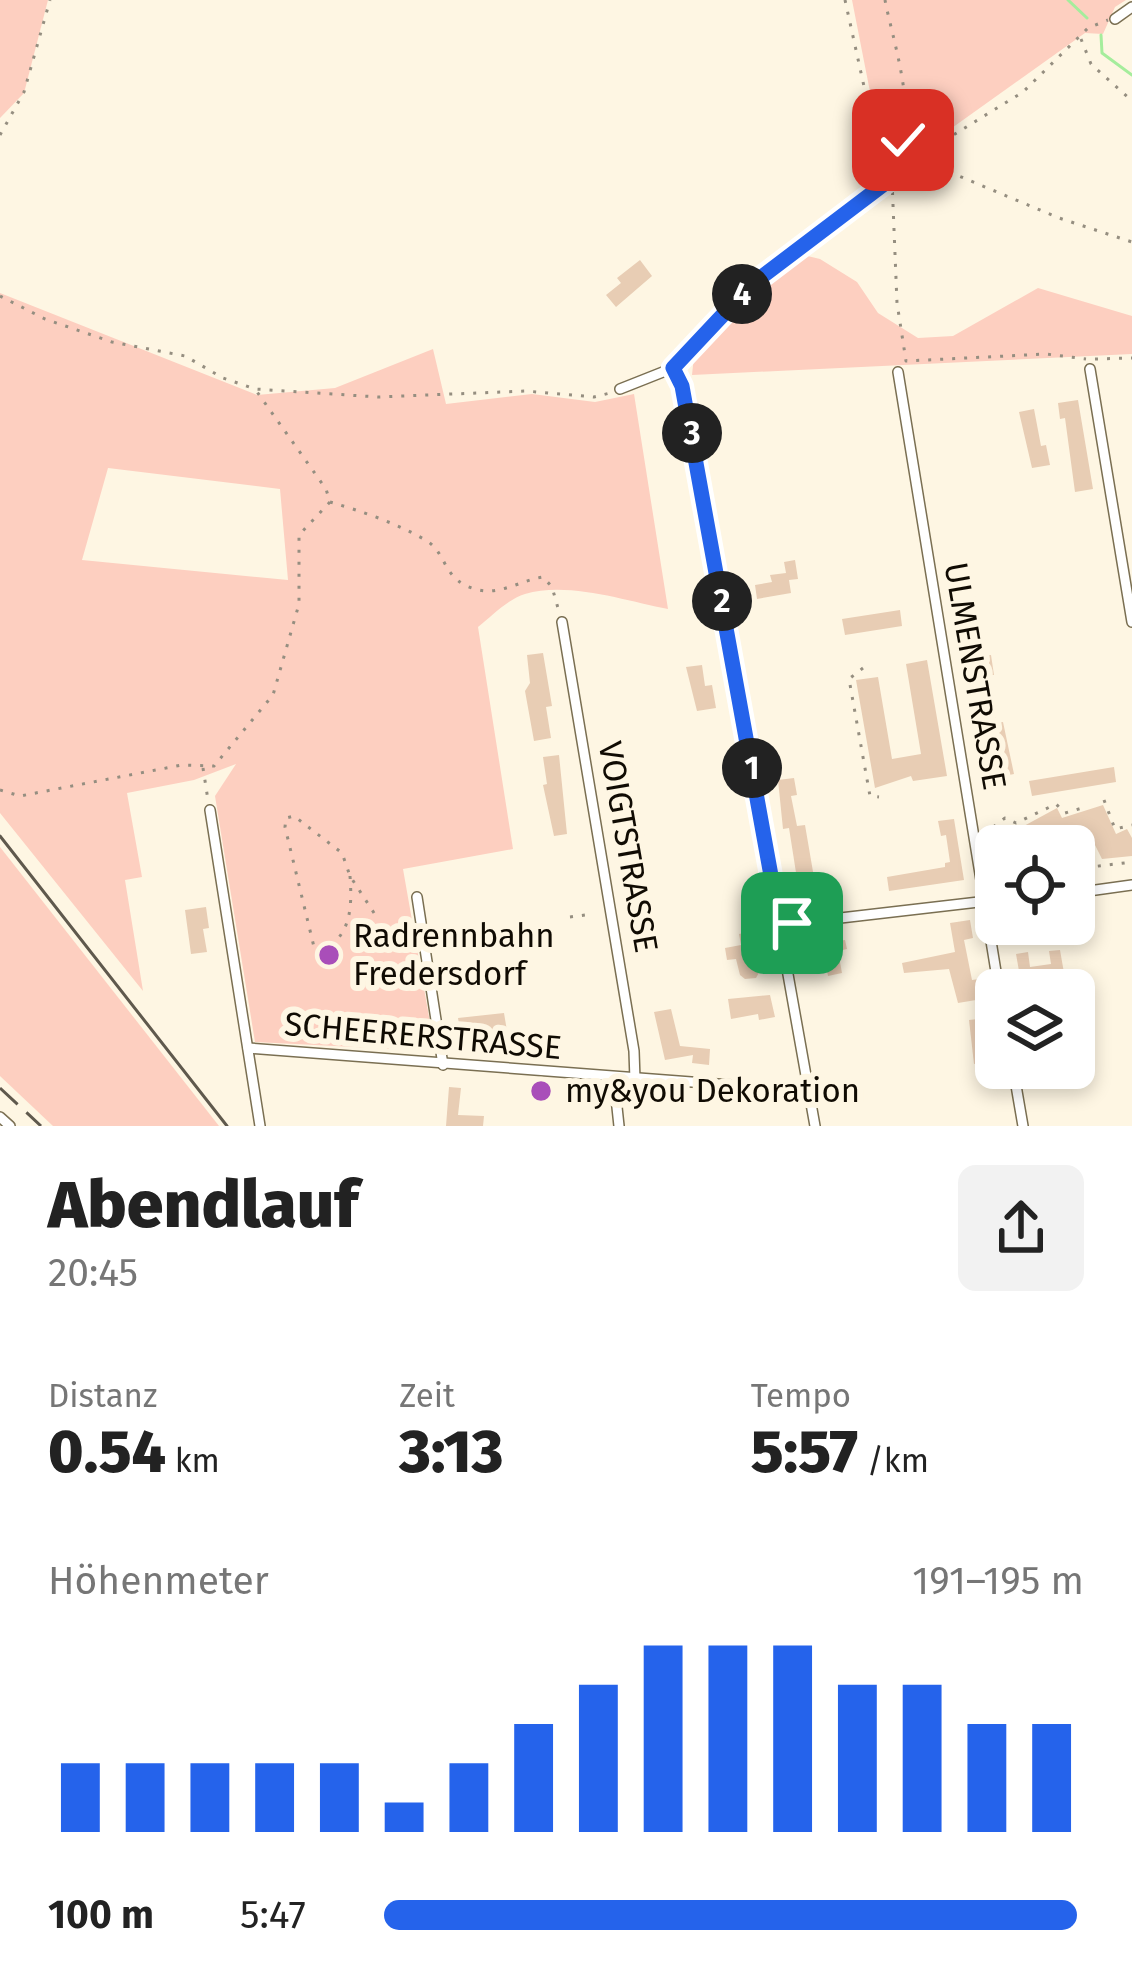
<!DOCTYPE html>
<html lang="de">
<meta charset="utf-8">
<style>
:root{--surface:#fff;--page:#f2f2f2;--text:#222;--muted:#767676;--accent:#2563eb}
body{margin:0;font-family:"Fira Sans",sans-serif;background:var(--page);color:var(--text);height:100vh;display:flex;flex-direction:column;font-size:45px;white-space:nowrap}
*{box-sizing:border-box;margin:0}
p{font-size:39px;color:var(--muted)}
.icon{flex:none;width:66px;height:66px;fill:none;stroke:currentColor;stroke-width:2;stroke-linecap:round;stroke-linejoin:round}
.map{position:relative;height:1126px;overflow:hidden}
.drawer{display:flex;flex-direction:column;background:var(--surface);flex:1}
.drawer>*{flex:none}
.tools{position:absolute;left:975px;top:825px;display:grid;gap:24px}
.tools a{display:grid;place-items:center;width:120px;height:120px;border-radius:18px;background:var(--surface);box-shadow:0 6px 18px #0003;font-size:60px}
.pin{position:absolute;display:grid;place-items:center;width:102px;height:102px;color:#fff;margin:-51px;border-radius:24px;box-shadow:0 6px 18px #0006}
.km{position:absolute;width:60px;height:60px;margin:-30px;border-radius:50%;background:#222;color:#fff;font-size:33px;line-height:60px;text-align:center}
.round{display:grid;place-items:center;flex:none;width:126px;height:126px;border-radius:18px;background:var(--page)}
.overview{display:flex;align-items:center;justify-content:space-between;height:204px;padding:0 48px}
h1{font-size:66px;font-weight:800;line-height:90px}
.stats{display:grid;grid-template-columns:repeat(3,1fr);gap:18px;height:204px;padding:12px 48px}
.stats div{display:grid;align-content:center}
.stats b{font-size:60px;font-weight:800}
.stats small{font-size:33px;font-weight:400}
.stats p{font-size:33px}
.chart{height:336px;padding:24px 48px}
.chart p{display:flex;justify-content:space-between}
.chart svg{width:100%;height:216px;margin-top:12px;stroke:var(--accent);stroke-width:6}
ul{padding:0 48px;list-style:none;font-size:39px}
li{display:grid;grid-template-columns:192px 144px 1fr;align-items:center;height:90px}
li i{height:30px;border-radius:15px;background:var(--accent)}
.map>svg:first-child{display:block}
.green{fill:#fdcfc0;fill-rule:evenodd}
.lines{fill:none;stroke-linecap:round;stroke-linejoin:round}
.stream{stroke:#a5ed9c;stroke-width:3}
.building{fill:#e8cdb4}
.street-casing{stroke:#7a6f52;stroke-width:12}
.path{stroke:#958e80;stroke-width:3;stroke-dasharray:3 9;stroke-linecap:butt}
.street{stroke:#fff;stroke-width:9}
.tram{stroke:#5f594d;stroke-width:3}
.rail{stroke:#5f594d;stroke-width:3;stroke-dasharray:24 12;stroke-linecap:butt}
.route-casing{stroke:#fff;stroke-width:24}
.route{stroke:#2563eb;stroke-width:15}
.poi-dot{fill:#a94eb9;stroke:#fef6e3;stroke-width:4.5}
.labels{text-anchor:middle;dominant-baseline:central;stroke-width:12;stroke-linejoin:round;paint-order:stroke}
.street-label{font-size:33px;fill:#100b03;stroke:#fef6e3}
.poi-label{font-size:33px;fill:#100b03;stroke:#fef6e3;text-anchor:start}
</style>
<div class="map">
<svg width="1132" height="1126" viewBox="0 0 1132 1126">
<rect width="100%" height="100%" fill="#fef6e3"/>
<g class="green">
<polygon points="0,0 48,0 24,93 0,118"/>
<polygon points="852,0 1126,0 1115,7 1103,34 1085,33 921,150 897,144 872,102"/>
<polygon points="787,251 820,259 857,282 878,313 918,338 953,336 1038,288 1132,316 1132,354 692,375 697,327"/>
<path d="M0,293L257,395L335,388L433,349L446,404L532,394L595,402L634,394L668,609C626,601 568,581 525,594C508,599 492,616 478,627L513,849L403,869L435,1051L255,1042L215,796L236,764L194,780L127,793L142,877L125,880L143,991L0,813ZM108,468L280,489L288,580L82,560Z"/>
<polygon points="0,847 219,1126 53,1126 0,1076"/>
</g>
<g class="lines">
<g class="stream">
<polyline points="1068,0 1087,18"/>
<polyline points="1101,35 1102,53 1132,75"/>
</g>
</g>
<g class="building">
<polygon points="640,260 652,276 616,307 606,295 621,283 617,278"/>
<polygon points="1078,400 1093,489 1075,492 1065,418 1060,419 1058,403"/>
<polygon points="1034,409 1041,446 1046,445 1050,465 1032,468 1019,412"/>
<polygon points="795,560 798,579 789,580 791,593 757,599 755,585 772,582 770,575 786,573 784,562"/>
<polygon points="900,610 902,626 845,635 842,619"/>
<polygon points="974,623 980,656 991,655 994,675 989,675 996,723 1003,722 1014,774 990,779 980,742 964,643 961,644 958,627"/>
<polygon points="543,653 552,706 546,707 551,738 534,741 525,691 530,683 527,655"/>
<polygon points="927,660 947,776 913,781 911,776 875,788 856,680 878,677 892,759 921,754 906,664"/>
<polygon points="702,665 705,686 712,685 716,708 697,711 686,667"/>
<polygon points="559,755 567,834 554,836 543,785 547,784 543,757"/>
<polygon points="1114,767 1116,782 1032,796 1029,781"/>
<polygon points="794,778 797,795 791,796 797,826 805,825 817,895 800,898 789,828 783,829 778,780"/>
<polygon points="1103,805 1116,834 1127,829 1132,838 1132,856 1102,859 1092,839 1071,846 1039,846 1033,833 1027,836 1022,827 1057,808 1062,818"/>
<polygon points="954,819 964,880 889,891 887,877 945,867 945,863 950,862 946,835 941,836 938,821"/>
<polygon points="206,907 209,928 203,929 207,952 191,954 185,910"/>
<polygon points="970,920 973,938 964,940 972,980 979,979 982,999 958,1003 949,969 904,973 902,963 955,952 950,923"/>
<polygon points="759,925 761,939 756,940 762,967 756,978 745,979 740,975 736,959 727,960 725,948 741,945 739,934 744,933 743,928"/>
<polygon points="845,940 847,949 838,951 842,973 828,976 825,960 807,963 804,946"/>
<polygon points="1060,950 1067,990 1054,990 1052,975 1029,979 1028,969 1019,971 1016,954 1028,952 1030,967 1051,964 1049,951"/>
<polygon points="770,995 775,1017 759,1020 758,1014 731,1019 728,999"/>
<polygon points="671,1009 680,1046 710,1049 709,1065 692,1063 693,1055 665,1060 654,1012"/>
<polygon points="504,1013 508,1037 490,1041 488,1032 461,1036 458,1018"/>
<polygon points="987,1018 991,1061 974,1064 969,1020"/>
<polygon points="449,1087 461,1088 458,1115 484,1116 483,1126 446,1126"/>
</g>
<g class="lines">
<defs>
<g id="street">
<polyline points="1115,19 1132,7"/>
<polyline points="1090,369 1132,622"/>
<polyline points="898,372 999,990"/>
<polyline points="620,389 673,368 683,385 815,1126"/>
<polyline points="562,622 634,1051 635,1080"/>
<polyline points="210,810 260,1126"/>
<polyline points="1074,893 1132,885"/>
<polyline points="417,897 443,1065"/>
<polyline points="780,925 996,900"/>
<polyline points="248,1048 809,1091"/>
<polyline points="1013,1068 1023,1126"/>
<polyline points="614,1079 619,1126"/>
<polyline points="0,1117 10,1126"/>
</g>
</defs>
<use href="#street" class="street-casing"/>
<g class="path">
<polyline points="845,0 867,100 893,150 896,175"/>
<path d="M885,0C891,34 921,123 895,148"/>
<polyline points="1081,39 1091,64 1132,101"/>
<polyline points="0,135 24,92 50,0"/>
<polyline points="916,158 1059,218 1132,242"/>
<polyline points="892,180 897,303 906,361 1046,354 1086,359"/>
<polyline points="0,296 45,319 112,342 185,356 223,378 255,389 378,397 526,391 594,397 614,392"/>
<polyline points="1095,359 1132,358"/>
<polyline points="677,362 736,299 792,251 866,201 916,158 1023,92 1088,28 1108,20"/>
<path d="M330,502C361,511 399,524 427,541C448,554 442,582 479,590C500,595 522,580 543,577L552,587L560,615"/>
<polyline points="863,668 849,679 870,796 879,797"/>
<polyline points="203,768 208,800"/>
<polyline points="0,790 20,796 182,765 214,766 273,695 299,604 299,535 330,502 326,489 255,389"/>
<polyline points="1104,800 1115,829 1132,825"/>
<polyline points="1079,847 1088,880"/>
<polyline points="996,850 992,828 1005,818 1016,823 1056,804 1065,813 1082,808"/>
<polyline points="1074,869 1132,862"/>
<path d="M350,876C352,904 352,934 325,949L314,947L285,827L286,818L294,816L342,853L350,876L376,916"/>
<polyline points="570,917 593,914"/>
</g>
<use href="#street" class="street"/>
<polyline class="tram" points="0,836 227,1126"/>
<polyline class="rail" points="0,1088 41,1126"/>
</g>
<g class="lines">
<defs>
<polyline id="route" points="792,923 780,925 682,386 673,368 751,285 896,175 893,150 903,140"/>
</defs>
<use href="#route" class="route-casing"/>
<use href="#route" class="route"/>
</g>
<g class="poi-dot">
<circle cx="329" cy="955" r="12"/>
<circle cx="541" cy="1091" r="12"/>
</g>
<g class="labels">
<g class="street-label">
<text transform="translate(975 676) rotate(80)">ULMENSTRASSE</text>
<text transform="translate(628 847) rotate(80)">VOIGTSTRASSE</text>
<text transform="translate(423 1036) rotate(5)">SCHEERERSTRASSE</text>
</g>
<g class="poi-label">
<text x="353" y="936">Radrennbahn<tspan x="353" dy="38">Fredersdorf</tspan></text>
<text x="565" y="1091">my&amp;you Dekoration</text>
</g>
</g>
</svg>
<div class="tools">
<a><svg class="icon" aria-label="locate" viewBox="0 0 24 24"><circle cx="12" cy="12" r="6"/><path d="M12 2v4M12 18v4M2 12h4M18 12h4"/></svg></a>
<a><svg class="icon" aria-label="layers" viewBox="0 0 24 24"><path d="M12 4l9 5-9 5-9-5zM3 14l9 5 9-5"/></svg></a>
</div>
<div class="pin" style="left:792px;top:923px;background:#1e9e55"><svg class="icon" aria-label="arrive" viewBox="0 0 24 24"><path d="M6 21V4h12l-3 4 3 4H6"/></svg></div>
<div class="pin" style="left:903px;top:140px;background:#d93025"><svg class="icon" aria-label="check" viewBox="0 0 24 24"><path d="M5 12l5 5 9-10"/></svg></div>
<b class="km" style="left:752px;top:768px">1</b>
<b class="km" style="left:722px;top:601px">2</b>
<b class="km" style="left:692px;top:433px">3</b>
<b class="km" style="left:742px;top:294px">4</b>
</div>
<section class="drawer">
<div class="overview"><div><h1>Abendlauf</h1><p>20:45</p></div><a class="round"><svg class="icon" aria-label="share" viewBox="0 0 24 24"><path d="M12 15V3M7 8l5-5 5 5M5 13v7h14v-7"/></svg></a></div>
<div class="stats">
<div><p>Distanz</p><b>0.54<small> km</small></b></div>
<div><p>Zeit</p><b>3:13</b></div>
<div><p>Tempo</p><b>5:57<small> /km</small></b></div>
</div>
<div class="chart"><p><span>Höhenmeter</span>191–195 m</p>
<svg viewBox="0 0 160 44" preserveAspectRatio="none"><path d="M5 44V30M15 44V30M25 44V30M35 44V30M45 44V30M55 44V38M65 44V30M75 44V22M85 44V14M95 44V6M105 44V6M115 44V6M125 44V14M135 44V14M145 44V22M155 44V22"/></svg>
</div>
<ul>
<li><b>100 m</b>5:47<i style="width:99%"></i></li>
</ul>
</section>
